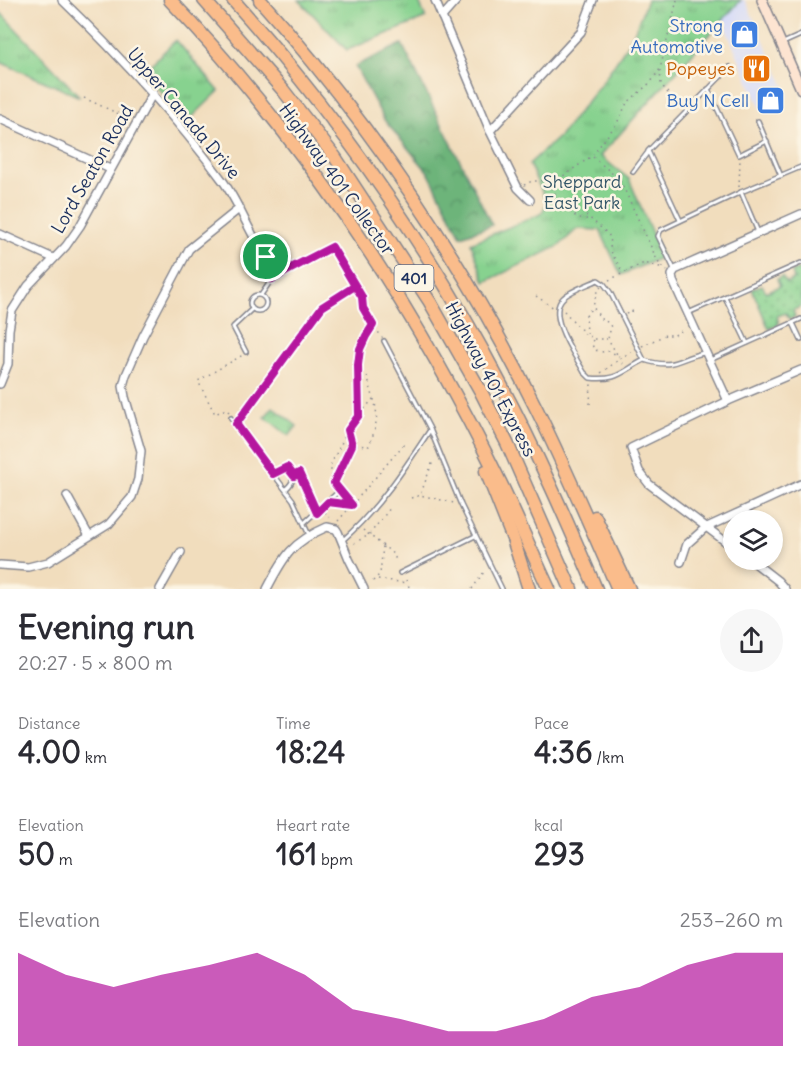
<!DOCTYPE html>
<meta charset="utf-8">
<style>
:root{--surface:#fff;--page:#f7f7f7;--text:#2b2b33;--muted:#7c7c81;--accent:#b5179e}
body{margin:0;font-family:Delius,sans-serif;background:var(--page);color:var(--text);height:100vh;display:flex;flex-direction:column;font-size:22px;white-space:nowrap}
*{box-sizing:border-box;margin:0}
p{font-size:20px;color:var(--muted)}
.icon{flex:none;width:33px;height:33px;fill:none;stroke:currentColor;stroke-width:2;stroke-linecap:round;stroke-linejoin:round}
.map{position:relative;height:589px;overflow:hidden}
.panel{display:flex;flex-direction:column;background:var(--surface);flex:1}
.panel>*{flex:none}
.controls{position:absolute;left:723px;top:510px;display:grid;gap:12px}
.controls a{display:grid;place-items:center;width:60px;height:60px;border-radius:50%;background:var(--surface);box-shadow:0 3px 9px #0003;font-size:30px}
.pin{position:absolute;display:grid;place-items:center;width:51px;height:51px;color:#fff;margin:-26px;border:3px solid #fff;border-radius:50%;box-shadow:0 2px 6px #0007}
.round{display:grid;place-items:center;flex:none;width:63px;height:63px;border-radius:32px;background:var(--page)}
.summary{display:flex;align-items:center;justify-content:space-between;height:102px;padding:0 18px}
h1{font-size:33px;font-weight:800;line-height:45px}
.figures{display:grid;grid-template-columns:repeat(3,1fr);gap:9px;height:102px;padding:6px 18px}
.figures div{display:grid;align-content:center}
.figures b{font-size:30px;font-weight:800}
.figures small{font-size:16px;font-weight:400}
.figures p{font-size:16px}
.chart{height:168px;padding:12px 18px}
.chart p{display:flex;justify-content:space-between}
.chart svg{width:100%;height:108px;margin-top:6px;fill:var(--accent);opacity:.7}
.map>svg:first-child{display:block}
.built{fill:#d3d9f9}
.grass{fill:url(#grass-dots);stroke:#518076;stroke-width:1.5}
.forest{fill:url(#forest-crowns);stroke:#44726c;stroke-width:1.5}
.park{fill:url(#park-tufts);stroke:#518076;stroke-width:1.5}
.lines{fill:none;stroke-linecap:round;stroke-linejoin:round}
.lane-casing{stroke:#86868e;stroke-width:6}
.street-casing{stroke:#86868e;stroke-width:10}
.secondary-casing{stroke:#86868e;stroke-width:12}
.highway-casing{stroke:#86868e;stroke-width:15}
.path{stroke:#86868e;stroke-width:1.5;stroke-dasharray:1.5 4.5;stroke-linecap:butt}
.lane{stroke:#fff;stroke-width:3}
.street{stroke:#fff;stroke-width:7}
.secondary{stroke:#fde4d1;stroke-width:9}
.highway{stroke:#fabc8b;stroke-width:12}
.route-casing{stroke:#fff;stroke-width:12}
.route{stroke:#b5179e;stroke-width:8}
.labels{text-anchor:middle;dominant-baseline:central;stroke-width:5;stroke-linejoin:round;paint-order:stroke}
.shield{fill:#fcf5e5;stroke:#5e6a86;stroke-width:1.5}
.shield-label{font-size:16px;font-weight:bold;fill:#1b2f5e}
.shop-label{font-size:18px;fill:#366cbe;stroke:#fcf5e5;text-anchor:end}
.food-label{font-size:18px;fill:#c56008;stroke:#fcf5e5;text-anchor:end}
.street-label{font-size:18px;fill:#1b2f5e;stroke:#fcf5e5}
.park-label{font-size:18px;fill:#36586a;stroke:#fcf5e5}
</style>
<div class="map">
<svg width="801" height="589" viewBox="0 0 801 589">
<defs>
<pattern id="grass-dots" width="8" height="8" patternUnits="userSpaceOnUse" patternTransform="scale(1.5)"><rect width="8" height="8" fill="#87d28f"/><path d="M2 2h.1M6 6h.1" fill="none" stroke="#6eab78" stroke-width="1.8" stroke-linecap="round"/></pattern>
<pattern id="forest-crowns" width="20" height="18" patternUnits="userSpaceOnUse" patternTransform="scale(1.5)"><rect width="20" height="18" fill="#6db47a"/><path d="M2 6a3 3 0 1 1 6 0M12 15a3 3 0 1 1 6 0" fill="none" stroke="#599367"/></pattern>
<pattern id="park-tufts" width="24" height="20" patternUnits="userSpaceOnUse" patternTransform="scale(1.5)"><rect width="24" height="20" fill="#87d28f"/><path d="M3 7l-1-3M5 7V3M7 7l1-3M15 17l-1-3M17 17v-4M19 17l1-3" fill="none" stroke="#6eab78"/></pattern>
</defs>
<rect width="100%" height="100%" fill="#fcf5e5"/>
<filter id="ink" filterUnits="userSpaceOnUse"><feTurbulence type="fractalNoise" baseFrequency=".0167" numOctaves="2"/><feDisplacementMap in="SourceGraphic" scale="12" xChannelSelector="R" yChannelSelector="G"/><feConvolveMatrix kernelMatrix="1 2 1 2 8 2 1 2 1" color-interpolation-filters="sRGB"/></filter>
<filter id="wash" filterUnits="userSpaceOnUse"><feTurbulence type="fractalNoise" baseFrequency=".008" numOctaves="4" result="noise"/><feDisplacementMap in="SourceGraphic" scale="24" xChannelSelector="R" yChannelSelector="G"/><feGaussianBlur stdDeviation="1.35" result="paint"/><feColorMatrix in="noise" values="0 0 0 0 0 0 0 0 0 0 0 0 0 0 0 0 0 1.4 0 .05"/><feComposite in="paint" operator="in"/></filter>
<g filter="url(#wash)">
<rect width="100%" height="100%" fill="#f1ddbd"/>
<polygon class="built" points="741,0 745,0 789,96 761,109 722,20"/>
<polygon class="grass" points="799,269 801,274 801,307 793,310 795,317 789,319 786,313 777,316 779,324 769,329 752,289 762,285 766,292 780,286 777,279 782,276 786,283 794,279 792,272"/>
<polygon class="forest" points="402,44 492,225 461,236 428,172 385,121 355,66"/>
<g class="park">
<polygon points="299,0 418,0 426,18 347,50"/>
<polygon points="647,0 741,0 600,156 629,179 662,257 621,275 600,230 577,229 559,246 485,282 471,243 541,214 547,203 529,164 560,136 603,81 632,38"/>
<polygon points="0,12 80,97 0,62"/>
<polygon points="176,40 219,91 187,122 143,72"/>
<polygon points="273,407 297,426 289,436 265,417"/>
</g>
</g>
<g filter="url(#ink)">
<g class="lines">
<defs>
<g id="lane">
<polyline points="783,43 801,35"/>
<polyline points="708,89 739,155 767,141"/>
<polyline points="758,121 781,176"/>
<polyline points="633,172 648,152"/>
<polyline points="741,192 758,232"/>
<polyline points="680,220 648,151 730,67"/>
<polyline points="266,257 282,262 291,268"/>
<polyline points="266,258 272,278"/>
<polyline points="674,269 658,236 661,230 741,192 801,167"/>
<polyline points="261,295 272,279 332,247 355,286"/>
<circle cx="258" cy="303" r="8"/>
<polyline points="725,297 747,343"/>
<polyline points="688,313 801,263"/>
<polyline points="793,323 801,340"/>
<polyline points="384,341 430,429 461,505 502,589"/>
<polyline points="246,352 233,327 252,309"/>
<path d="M644,360C621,372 618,381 590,378L584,372C575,355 546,315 563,298C571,290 588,285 598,280L604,284L610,292L644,360C676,370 677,358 704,353"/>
<polyline points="710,360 801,319"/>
<polyline points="231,418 293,500 309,535"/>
<path d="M273,474L278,470L287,467C296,475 294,482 286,489"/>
<polyline points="304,523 338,492"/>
<path d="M343,540C378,509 405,468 430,430"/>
<polyline points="400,573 475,536"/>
</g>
<g id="street">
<path d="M62,0C120,56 175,116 223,181C240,205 249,233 266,257"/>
<polyline points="435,0 490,131 518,188 530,200"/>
<polyline points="442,17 457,0"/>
<polyline points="0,119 110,169"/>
<polyline points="490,131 581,32 593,0"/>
<polyline points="0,234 53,258"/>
<polyline points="0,384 8,364 9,330 12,311 28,286 66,246 80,226 153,93"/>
<polyline points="728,401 673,281 672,275 675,270 801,214"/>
<polyline points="67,496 89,536"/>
<polyline points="734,548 649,484 639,471 631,448 728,401 801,370"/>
<polyline points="751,560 778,581 785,589"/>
<polyline points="681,562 687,544 705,528 801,484"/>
<polyline points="0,565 28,567 48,562 109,524 132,497 138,479 141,451 125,397 123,386 126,375 143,336 189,249 240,208"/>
<polyline points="160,589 181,552"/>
<path d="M267,589C284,556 292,542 327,527L336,529L338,532L349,559L364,589"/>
</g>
<polyline id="secondary" points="762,0 801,89"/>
<g id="highway">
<path d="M170,0C306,142 416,309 502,486C518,520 533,555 549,589"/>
<polyline points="204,0 283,90 335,157 430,302 480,390 507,443 571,589"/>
<path d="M233,0C337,116 428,245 500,383C536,450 566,519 596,589"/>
<path d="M260,0C370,123 464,263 537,410C566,469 592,529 618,589"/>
<polyline points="486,471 513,539 529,589"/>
<polyline points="595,517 629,589"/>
</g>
</defs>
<use href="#lane" class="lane-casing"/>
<use href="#street" class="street-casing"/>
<use href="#secondary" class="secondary-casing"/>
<use href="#highway" class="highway-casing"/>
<g class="path">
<polyline points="660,70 661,84 670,96"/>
<polyline points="84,98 130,119"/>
<polyline points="593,157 620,180 658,262 667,271"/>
<path d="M548,183C558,197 568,219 587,219"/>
<polyline points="524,185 532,181 556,181 592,156 617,123 627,103 651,82 660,69 677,0"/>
<polyline points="739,187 740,159"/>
<path d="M586,215L608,234L611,239C607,253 618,261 623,273"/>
<polyline points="609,280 644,263 664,268"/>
<polyline points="601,287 597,291 593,307 601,319 609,323 611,327 608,339 624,366"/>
<polyline points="358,290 362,297 363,308 382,338"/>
<polyline points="536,296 554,308"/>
<polyline points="564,311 585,334 593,338 592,345 595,350 601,352 609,351 619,356"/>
<polyline points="626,314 635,310"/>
<polyline points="587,334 586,316 592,307"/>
<polyline points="594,339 607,339"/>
<polyline points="642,346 667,334 673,336 685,329"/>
<path d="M601,373C612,365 620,358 633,351"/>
<path d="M367,376C376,408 382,413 369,446L352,445L334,483L330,466L351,424L374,398"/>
<polyline points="590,404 591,384"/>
<polyline points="229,412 226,409 215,414 198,381 243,355"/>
<path d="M359,413C358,382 354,352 373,325"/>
<polyline points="240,419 322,307 350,289"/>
<polyline points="348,431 352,445"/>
<polyline points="299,473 310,499"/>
<polyline points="421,493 433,461"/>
<polyline points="411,498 420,495 454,503"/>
<polyline points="334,503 352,505 404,444"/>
<polyline points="314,506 311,500 320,501"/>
<polyline points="325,512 330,518"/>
<polyline points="338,521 352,505 342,493"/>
<polyline points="363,530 391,552 398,562"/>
<polyline points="354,543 369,535 391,507"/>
<polyline points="378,579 407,583"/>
<polyline points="406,580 410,589"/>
<polyline points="373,581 380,574 383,546"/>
<polyline points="472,589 484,572"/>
</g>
<use href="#lane" class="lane"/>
<use href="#street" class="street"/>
<use href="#secondary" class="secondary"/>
<use href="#highway" class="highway"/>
</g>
</g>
<g class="lines" filter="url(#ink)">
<defs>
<polyline id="route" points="266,257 282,262 291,268 332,247 362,297 363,308 373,325 366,336 360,349 358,365 359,415 348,430 352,445 334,483 352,505 328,502 317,513 299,473 294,476 287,467 273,474 236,424 322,307 355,286 332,247 272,279 266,257"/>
</defs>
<use href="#route" class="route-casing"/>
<use href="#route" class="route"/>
</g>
<defs>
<symbol id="shop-square" viewBox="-11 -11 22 22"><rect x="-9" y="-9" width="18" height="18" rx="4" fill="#3f7fe0" stroke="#fcf5e5"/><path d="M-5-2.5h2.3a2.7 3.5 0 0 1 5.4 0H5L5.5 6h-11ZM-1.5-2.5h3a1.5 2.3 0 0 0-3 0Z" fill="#fff"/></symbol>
<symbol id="restaurant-square" viewBox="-11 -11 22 22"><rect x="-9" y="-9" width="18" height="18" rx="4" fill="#e8710a" stroke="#fcf5e5"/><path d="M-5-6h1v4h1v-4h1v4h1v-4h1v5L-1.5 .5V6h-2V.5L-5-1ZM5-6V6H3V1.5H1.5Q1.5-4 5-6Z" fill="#fff"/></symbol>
</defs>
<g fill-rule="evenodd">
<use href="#shop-square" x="728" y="18" width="33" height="33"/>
<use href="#restaurant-square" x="740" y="52" width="33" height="33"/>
<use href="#shop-square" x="754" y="84" width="33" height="33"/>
</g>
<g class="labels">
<rect class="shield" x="394.5" y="265" width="39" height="26" rx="4.5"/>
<g class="shield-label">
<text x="414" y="278">401</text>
</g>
<g class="shop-label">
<text x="723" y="25">Strong<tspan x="723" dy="21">Automotive</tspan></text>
<text x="749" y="100">Buy N Cell</text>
</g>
<g class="food-label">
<text x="735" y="68">Popeyes</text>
</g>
<g class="street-label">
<text transform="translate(184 113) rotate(50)">Upper Canada Drive</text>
<text transform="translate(92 169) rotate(-60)">Lord Seaton Road</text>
<text transform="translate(337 179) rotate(54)">Highway 401 Collector</text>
<text transform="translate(491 379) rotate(62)">Highway 401 Express</text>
</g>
<g class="park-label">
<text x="582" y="181">Sheppard<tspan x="582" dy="21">East Park</tspan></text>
</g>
</g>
</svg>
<div class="controls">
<a><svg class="icon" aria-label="layers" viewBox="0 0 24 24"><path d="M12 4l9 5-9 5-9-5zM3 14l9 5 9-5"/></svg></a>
</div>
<div class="pin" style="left:266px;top:257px;background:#1e9e55"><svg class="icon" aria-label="arrive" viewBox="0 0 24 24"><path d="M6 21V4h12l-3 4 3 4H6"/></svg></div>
</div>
<section class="panel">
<div class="summary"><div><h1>Evening run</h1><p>20:27 · 5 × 800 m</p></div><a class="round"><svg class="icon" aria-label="share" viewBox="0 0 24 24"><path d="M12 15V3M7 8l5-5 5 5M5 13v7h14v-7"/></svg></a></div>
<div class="figures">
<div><p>Distance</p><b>4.00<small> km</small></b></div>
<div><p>Time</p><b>18:24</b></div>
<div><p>Pace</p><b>4:36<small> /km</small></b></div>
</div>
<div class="figures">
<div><p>Elevation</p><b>50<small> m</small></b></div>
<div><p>Heart rate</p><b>161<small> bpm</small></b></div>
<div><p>kcal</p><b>293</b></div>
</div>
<div class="chart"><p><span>Elevation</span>253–260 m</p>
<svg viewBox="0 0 160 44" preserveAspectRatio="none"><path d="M0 44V6L10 15L20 20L30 15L40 11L50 6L60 15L70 29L80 33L90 38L100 38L110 33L120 24L130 20L140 11L150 6L160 6V44z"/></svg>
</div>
</section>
